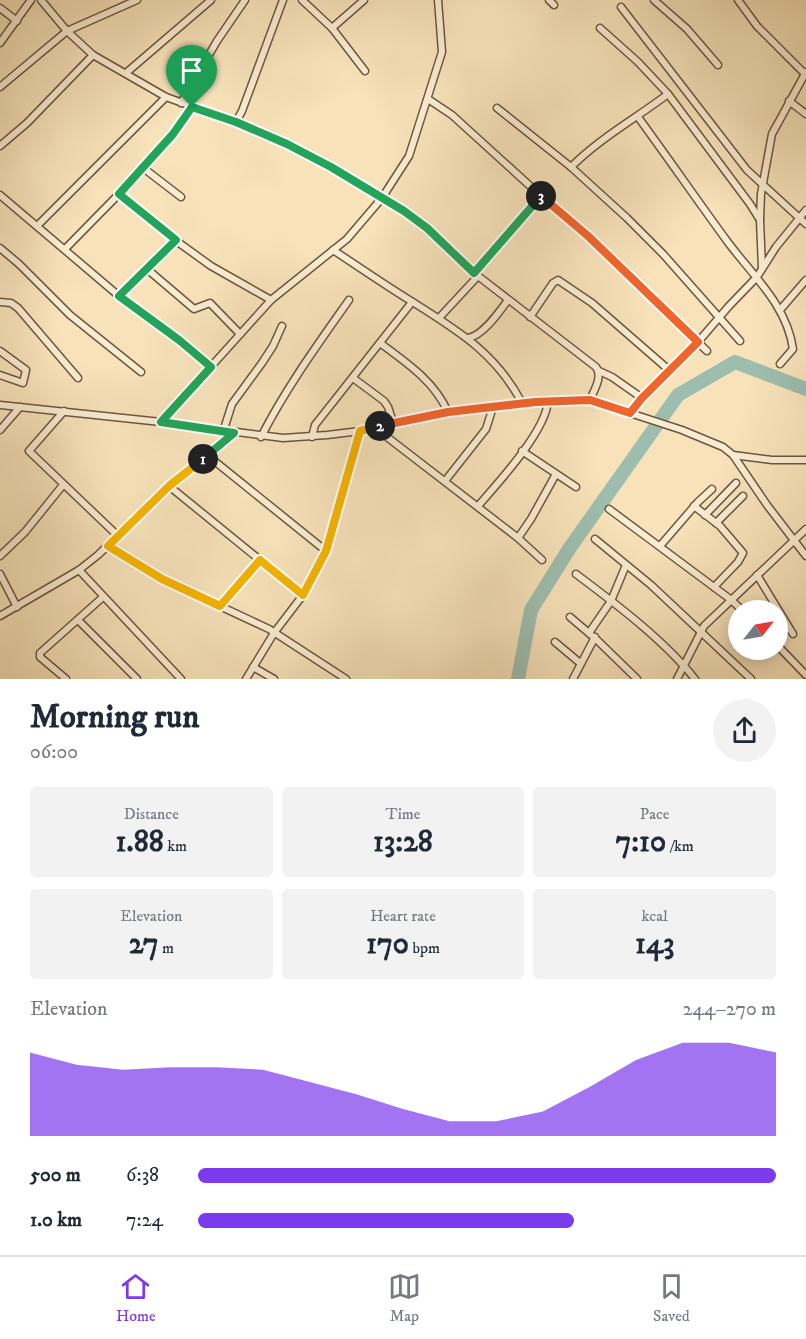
<!DOCTYPE html>
<meta charset="utf-8">
<style>
:root{--surface:#fff;--page:#f2f2f3;--text:#1f2937;--muted:#747a83;--line:#e0e1e3;--accent:#7c3aed}
body{margin:0;font-family:"IM FELL DW Pica",serif;background:var(--page);color:var(--text);height:100vh;display:flex;flex-direction:column;font-size:22px;white-space:nowrap}
*{box-sizing:border-box;margin:0}
p{font-size:20px;color:var(--muted)}
.icon{flex:none;width:33px;height:33px;fill:none;stroke:currentColor;stroke-width:2;stroke-linecap:round;stroke-linejoin:round}
.map{position:relative;height:679px;overflow:hidden}
.side{display:flex;flex-direction:column;background:var(--surface);flex:1}
.side>*{flex:none}
.needle{width:39px;rotate:59deg}
.fabs{position:absolute;left:728px;top:600px;display:grid;gap:12px}
.fabs a{display:grid;place-items:center;width:60px;height:60px;border-radius:50%;background:var(--surface);box-shadow:0 3px 15px #0003;font-size:30px}
.pin{position:absolute;display:grid;place-items:center;width:51px;height:51px;color:#fff;margin:-62px -26px;border-radius:50% 50% 50% 0;rotate:-45deg;box-shadow:0 0 6px #0007}
.pin .icon{rotate:45deg}
.km{position:absolute;width:30px;height:30px;margin:-15px;border-radius:50%;background:#222;color:#fff;font-size:16px;line-height:30px;text-align:center}
.round{display:grid;place-items:center;flex:none;width:63px;height:63px;border-radius:32px;background:var(--page)}
.headline{display:flex;align-items:center;justify-content:space-between;height:102px;padding:0 30px}
h1{font-size:33px;font-weight:700;line-height:45px}
.stats{display:grid;grid-template-columns:repeat(3,1fr);gap:9px;height:102px;padding:6px 30px}
.stats div{display:grid;align-content:center;border-radius:6px;background:var(--page);text-align:center}
.stats b{font-size:30px;font-weight:700}
.stats small{font-size:16px;font-weight:400}
.stats p{font-size:16px}
.chart{height:168px;padding:12px 30px}
.chart p{display:flex;justify-content:space-between}
.chart svg{width:100%;height:108px;margin-top:6px;fill:var(--accent);opacity:.7}
ul{padding:0 30px;list-style:none;font-size:20px}
li{display:grid;grid-template-columns:96px 72px 1fr;align-items:center;height:45px}
li i{height:15px;border-radius:8px;background:var(--accent)}
.tab-bar{display:flex;justify-content:space-around;align-items:center;height:84px;border-top:2px solid var(--line);background:var(--surface);font-size:16px;color:var(--muted)}
.tab-bar a{display:grid;justify-items:center;gap:3px}
.tab-bar .selected{color:var(--accent)}
.map>svg:first-child{display:block}
.lines{fill:none;stroke-linecap:round;stroke-linejoin:round}
.river{stroke:#9dbeaf;stroke-width:14}
.street-casing{stroke:#6c563c;stroke-width:9}
.street{stroke:#faecd2;stroke-width:6}
.split-1-casing{stroke:#fff;stroke-width:12}
.split-2-casing{stroke:#fff;stroke-width:12}
.split-3-casing{stroke:#fff;stroke-width:12}
.split-4-casing{stroke:#fff;stroke-width:12}
.split-1{stroke:#22a559;stroke-width:8}
.split-2{stroke:#f5b400;stroke-width:8}
.split-3{stroke:#f0652b;stroke-width:8}
.split-4{stroke:#22a559;stroke-width:8}
</style>
<div class="map">
<svg width="806" height="679" viewBox="0 0 806 679">
<rect width="100%" height="100%" fill="#f7e2ba"/>
<filter id="stains"><feTurbulence type="fractalNoise" baseFrequency=".00333" numOctaves="4"/><feColorMatrix values="0 0 0 0 .2 0 0 0 0 .09 0 0 0 0 .02 0 0 0 .5 -.17"/></filter>
<radialGradient id="worn" r=".72"><stop offset=".6" stop-color="#630" stop-opacity="0"/><stop offset="1" stop-color="#630" stop-opacity=".3"/></radialGradient>
<g class="lines">
<polyline class="river" points="518,679 531,610 569,549 678,395 735,362 806,389"/>
<defs>
<g id="street">
<path d="M41,0L67,31L93,55L166,97L236,122L287,144L331,167L404,211L427,228L478,276L596,367C603,377 594,390 590,400"/>
<polyline points="302,0 332,28 365,71"/>
<polyline points="549,0 554,5"/>
<polyline points="654,0 687,29 718,65"/>
<polyline points="738,0 757,26 805,74"/>
<polyline points="621,7 747,170 806,224"/>
<polyline points="0,8 17,21"/>
<polyline points="332,28 364,0"/>
<polyline points="600,28 638,62 668,94 750,204 760,220 762,268"/>
<polyline points="0,43 31,0"/>
<polyline points="126,73 211,0"/>
<polyline points="0,87 67,31 137,0"/>
<polyline points="428,99 452,115 562,215 588,236 707,351"/>
<polyline points="789,101 806,114"/>
<polyline points="181,103 217,41 245,0"/>
<polyline points="497,108 571,167 627,218 663,254 740,341"/>
<path d="M638,117C668,158 697,200 727,241C752,275 787,305 793,349L780,364"/>
<polyline points="236,122 242,111 283,0"/>
<polyline points="0,146 27,123 93,55"/>
<polyline points="142,167 181,197"/>
<path d="M571,167C600,138 635,119 668,94"/>
<polyline points="119,194 175,240 211,266 271,300"/>
<polyline points="0,195 119,296 179,340 211,367"/>
<polyline points="760,219 761,194 772,134 806,72"/>
<polyline points="37,226 166,97"/>
<polyline points="0,248 19,264 70,315 141,372"/>
<polyline points="65,249 119,194 173,134 192,107"/>
<path d="M333,250C359,267 385,285 411,301C457,330 496,353 522,403"/>
<polyline points="147,269 194,309 210,303 240,334"/>
<polyline points="474,273 541,196"/>
<polyline points="119,296 175,240"/>
<polyline points="0,302 11,303 18,308 78,378"/>
<polyline points="780,310 806,280"/>
<polyline points="530,317 553,283 558,280 592,303 669,370"/>
<polyline points="439,318 478,276"/>
<path d="M468,338C483,336 500,311 508,300"/>
<path d="M380,343C407,363 434,381 448,412"/>
<polyline points="0,351 26,370 23,383 0,375"/>
<polyline points="599,371 612,377 642,398"/>
<polyline points="353,378 384,401 388,407 393,422"/>
<polyline points="0,405 161,422 283,438 327,435 360,431 448,412 535,402 590,400 682,430 723,447 733,455 767,505 806,556"/>
<polyline points="64,411 29,451 118,536"/>
<polyline points="630,413 642,398 698,342 729,306 757,277 776,247 806,210"/>
<polyline points="161,422 271,300 347,239 382,198 409,156 442,52 438,0"/>
<polyline points="374,427 518,538 542,560"/>
<polyline points="0,430 20,407"/>
<polyline points="223,432 232,404 262,363 273,346 282,326"/>
<path d="M261,437C286,388 318,344 349,300"/>
<polyline points="312,437 315,425 412,302"/>
<polyline points="522,451 576,487"/>
<polyline points="207,455 326,551"/>
<polyline points="733,455 772,460 806,460"/>
<polyline points="445,481 486,429 493,407"/>
<polyline points="169,486 303,595"/>
<path d="M478,506C498,483 546,431 548,401"/>
<polyline points="694,506 720,526 743,553 738,562 714,587"/>
<polyline points="609,509 730,599 742,610"/>
<polyline points="705,515 736,483"/>
<polyline points="716,523 743,496"/>
<polyline points="518,538 531,519 556,474"/>
<polyline points="595,539 651,585 751,679"/>
<polyline points="108,546 162,579 269,629 346,679"/>
<polyline points="660,546 698,502 712,489"/>
<polyline points="0,556 25,532 63,485"/>
<polyline points="79,570 181,679"/>
<polyline points="0,574 17,607"/>
<path d="M576,574C616,604 664,640 695,679"/>
<polyline points="757,575 793,634"/>
<polyline points="220,606 260,560"/>
<polyline points="0,616 79,570 98,555 169,486 234,433"/>
<polyline points="570,617 597,640 637,679"/>
<polyline points="78,620 137,679"/>
<polyline points="589,633 611,601 626,565"/>
<polyline points="555,642 580,663"/>
<polyline points="777,645 806,675"/>
<polyline points="253,667 274,679"/>
<polyline points="66,679 40,657 40,653 103,597"/>
<polyline points="246,679 274,633 303,595 326,551 360,431"/>
<polyline points="573,679 595,637"/>
<polyline points="677,679 704,626 806,529"/>
</g>
</defs>
<use href="#street" class="street-casing"/>
<use href="#street" class="street"/>
</g>
<g class="lines">
<defs>
<polyline id="split-1" points="192,107 173,134 119,194 176,240 119,296 179,340 211,367 161,422 234,433 203,459"/>
<polyline id="split-2" points="203,459 169,486 108,546 162,579 220,606 260,560 303,595 326,551 360,431 380,426"/>
<polyline id="split-3" points="380,426 448,412 535,402 590,400 630,413 642,398 698,342 588,236 541,196"/>
<polyline id="split-4" points="192,107 236,122 287,144 331,167 404,211 427,228 474,273 541,196"/>
</defs>
<use href="#split-1" class="split-1-casing"/>
<use href="#split-2" class="split-2-casing"/>
<use href="#split-3" class="split-3-casing"/>
<use href="#split-4" class="split-4-casing"/>
<use href="#split-1" class="split-1"/>
<use href="#split-2" class="split-2"/>
<use href="#split-3" class="split-3"/>
<use href="#split-4" class="split-4"/>
</g>
<rect width="100%" height="100%" filter="url(#stains)"/>
<rect width="100%" height="100%" fill="url(#worn)"/>
</svg>
<div class="fabs">
<a><svg class="needle" viewBox="-14 -14 28 28"><path d="M0-13l5 13h-10z" fill="#e53935"/><path d="M0 13l5-13h-10z" fill="#747a83"/></svg></a>
</div>
<div class="pin" style="left:192px;top:107px;background:#1e9e55"><svg class="icon" aria-label="arrive" viewBox="0 0 24 24"><path d="M6 21V4h12l-3 4 3 4H6"/></svg></div>
<b class="km" style="left:203px;top:459px">1</b>
<b class="km" style="left:380px;top:426px">2</b>
<b class="km" style="left:541px;top:196px">3</b>
</div>
<section class="side">
<div class="headline"><div><h1>Morning run</h1><p>06:00</p></div><a class="round"><svg class="icon" aria-label="share" viewBox="0 0 24 24"><path d="M12 15V3M7 8l5-5 5 5M5 13v7h14v-7"/></svg></a></div>
<div class="stats">
<div><p>Distance</p><b>1.88<small> km</small></b></div>
<div><p>Time</p><b>13:28</b></div>
<div><p>Pace</p><b>7:10<small> /km</small></b></div>
</div>
<div class="stats">
<div><p>Elevation</p><b>27<small> m</small></b></div>
<div><p>Heart rate</p><b>170<small> bpm</small></b></div>
<div><p>kcal</p><b>143</b></div>
</div>
<div class="chart"><p><span>Elevation</span>244–270 m</p>
<svg viewBox="0 0 160 44" preserveAspectRatio="none"><path d="M0 44V10L10 15L20 17L30 16L40 16L50 17L60 22L70 27L80 33L90 38L100 38L110 34L120 24L130 13L140 6L150 6L160 10V44z"/></svg>
</div>
<ul>
<li><b>500 m</b>6:38<i style="width:100%"></i></li>
<li><b>1.0 km</b>7:24<i style="width:65%"></i></li>
</ul>
</section>
<nav class="tab-bar">
<a class="selected"><svg class="icon" aria-label="home" viewBox="0 0 24 24"><path d="M3 11l9-7 9 7M6 9v11h12V9"/></svg>Home</a>
<a><svg class="icon" aria-label="map" viewBox="0 0 24 24"><path d="M3 6l6-2 6 2 6-2v14l-6 2-6-2-6 2zM9 4v14M15 6v14"/></svg>Map</a>
<a><svg class="icon" aria-label="saved" viewBox="0 0 24 24"><path d="M7 4h10v16l-5-4-5 4z"/></svg>Saved</a>
</nav>
